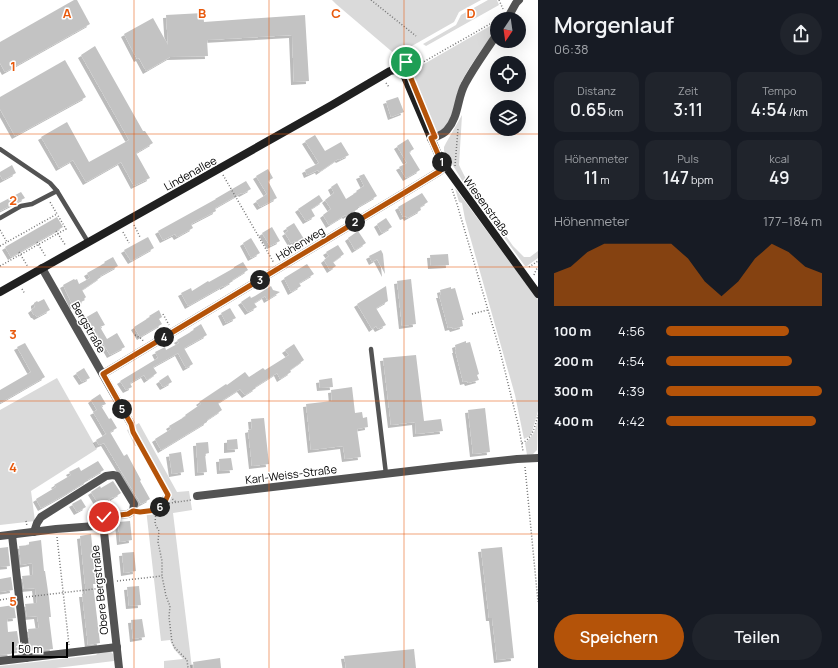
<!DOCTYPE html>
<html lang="de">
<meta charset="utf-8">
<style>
:root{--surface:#171b24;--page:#20242c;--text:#f1f3f6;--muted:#9ea1a6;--accent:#b45309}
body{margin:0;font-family:Manrope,sans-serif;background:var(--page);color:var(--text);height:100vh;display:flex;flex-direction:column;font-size:15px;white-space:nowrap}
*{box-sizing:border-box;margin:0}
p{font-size:13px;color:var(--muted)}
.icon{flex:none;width:22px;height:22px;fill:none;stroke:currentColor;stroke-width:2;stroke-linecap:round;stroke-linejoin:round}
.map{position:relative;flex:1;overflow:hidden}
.drawer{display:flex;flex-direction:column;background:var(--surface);width:300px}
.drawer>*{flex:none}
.needle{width:26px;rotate:193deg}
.fabs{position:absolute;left:490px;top:12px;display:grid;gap:8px}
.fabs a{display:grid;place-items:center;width:36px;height:36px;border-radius:50%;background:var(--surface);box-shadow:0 4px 16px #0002;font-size:20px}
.scale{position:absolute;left:12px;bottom:10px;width:56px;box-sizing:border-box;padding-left:4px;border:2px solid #000;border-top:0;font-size:11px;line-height:14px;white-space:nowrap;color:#000;-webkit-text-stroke:3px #fff;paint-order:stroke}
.pin{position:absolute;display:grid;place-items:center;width:34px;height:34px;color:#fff;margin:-17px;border:2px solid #fff;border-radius:50%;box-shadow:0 1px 4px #0007}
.km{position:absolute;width:20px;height:20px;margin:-10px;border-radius:50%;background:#222;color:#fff;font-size:11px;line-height:20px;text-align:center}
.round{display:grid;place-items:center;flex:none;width:42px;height:42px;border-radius:21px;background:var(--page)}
.summary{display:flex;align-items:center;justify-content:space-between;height:68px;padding:0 16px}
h1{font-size:22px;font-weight:600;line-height:30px}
.stats{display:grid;grid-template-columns:repeat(3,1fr);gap:6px;height:68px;padding:4px 16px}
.stats div{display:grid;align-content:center;border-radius:10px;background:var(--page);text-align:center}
.stats b{font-size:17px;font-weight:600}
.stats small{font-size:11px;font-weight:400}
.stats p{font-size:11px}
.chart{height:112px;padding:8px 16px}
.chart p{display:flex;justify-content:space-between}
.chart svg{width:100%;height:72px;margin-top:4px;fill:var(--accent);opacity:.7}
.primary-button{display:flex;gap:8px;margin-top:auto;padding:8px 16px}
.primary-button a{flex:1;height:46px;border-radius:24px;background:var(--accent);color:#fff;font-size:16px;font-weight:600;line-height:46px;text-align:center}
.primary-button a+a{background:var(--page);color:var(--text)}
ul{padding:0 16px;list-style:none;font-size:13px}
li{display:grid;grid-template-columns:64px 48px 1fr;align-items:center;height:30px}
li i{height:10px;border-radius:5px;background:var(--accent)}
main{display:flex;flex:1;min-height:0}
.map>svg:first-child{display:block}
.green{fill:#dadada}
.building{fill:#c3c3c3;filter:url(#shadow)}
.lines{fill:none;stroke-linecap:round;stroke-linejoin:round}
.path{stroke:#757575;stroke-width:1.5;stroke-dasharray:1 2;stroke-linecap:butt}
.lane{stroke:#535353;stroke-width:4.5}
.street{stroke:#535353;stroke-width:8}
.secondary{stroke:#202020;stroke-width:8}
.route-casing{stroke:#fff;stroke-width:8}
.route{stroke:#b45309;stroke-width:5}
.grid{fill:none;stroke:#e8590c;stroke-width:1;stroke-opacity:0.55}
.labels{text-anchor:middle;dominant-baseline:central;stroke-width:3;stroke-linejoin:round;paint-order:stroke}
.street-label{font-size:11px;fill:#000;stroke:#fff}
.grid-label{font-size:13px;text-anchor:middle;font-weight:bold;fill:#e8590c;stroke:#fff;stroke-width:3;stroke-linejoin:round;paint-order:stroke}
</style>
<main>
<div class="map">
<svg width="538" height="668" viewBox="0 0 538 668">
<defs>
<filter id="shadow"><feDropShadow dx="-3" dy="3" stdDeviation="0" flood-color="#0004"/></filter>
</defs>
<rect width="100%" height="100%" fill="#fff"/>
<g class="green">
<polygon points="332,0 481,0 459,12 454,22 396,55 390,50 336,4"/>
<polygon points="488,0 497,0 499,5 426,46 423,44 456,25 461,15"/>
<path d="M497,22V28C485,46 470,64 461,83C455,96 455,112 447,124C444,129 440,132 434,131L412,77L414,71L417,68Z"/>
<polygon points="462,115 459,165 465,177 513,246 524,257 530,257 538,251 538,258 527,266 525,266 465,185 444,151 444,147 446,143"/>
<polygon points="455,188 538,300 538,411 532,432 530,436 524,439 515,395 465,219 462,203 459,202"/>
<polygon points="57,378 97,449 31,491 35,521 0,525 0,410"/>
<path d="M538,420L537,450L533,454L527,455L525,443C534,435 535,431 538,420Z"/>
<polygon points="139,423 177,492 189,491 192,510 173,513 192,668 164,668 164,661 183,659 174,649 170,640 161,641 146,509 154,508 164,494 156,478 138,445 135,446 127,430"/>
<path d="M109,651C114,653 114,656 114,661L56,668H0V666L96,655L99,652Z"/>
</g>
<g class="building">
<polygon points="74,0 77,0 90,24 5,72 0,63 0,42"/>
<polygon points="203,13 204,22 305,15 309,81 294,82 292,35 207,40 208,56 170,57 146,71 139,58 137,59 124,34 153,18 168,45 166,15"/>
<polygon points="95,46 143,131 145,131 153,143 136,153 150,178 134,186 121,162 86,182 73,160 59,168 41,137 67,122 89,162 129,140 81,55"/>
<polygon points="65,60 86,97 15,136 0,109 0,97"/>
<polygon points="398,97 404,112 391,117 386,101"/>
<polygon points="315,135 325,151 341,142 349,155 339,160 338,159 319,172 318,170 307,175 305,170 319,163 305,141"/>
<polygon points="408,139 414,149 409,152 420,170 406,178 399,167 407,163 397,146"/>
<polygon points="12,165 16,173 3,180 0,175 0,172"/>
<polygon points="268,169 273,178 268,181 277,198 260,207 256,201 267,194 256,176"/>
<polygon points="364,174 377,196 358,207 358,209 346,216 345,215 329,225 323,215 331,209 325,200 334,193 331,187 337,183 346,199 357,192 356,191 364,186 359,176"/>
<polygon points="246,181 251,189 242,194 241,193 215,208 216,211 191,224 193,228 177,237 175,234 163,240 158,231 216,199 215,199"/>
<polygon points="21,192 25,198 0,211 0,203"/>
<polygon points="422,193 428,202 420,207 421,210 407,218 406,216 403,217 398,207"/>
<polygon points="319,195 323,201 311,209 315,216 306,221 298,209"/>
<polygon points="57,217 63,227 11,257 5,247"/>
<polygon points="386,218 392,227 382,233 377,224"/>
<polygon points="294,223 304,239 296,243 295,241 291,243 285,233 288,231 286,228"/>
<polygon points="272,227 280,241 270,246 262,233"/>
<polygon points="358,231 366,243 355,250 348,238"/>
<polygon points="148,237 154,248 131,261 124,250"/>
<polygon points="251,238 260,253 251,258 243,243"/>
<polygon points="338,245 344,254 333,262 336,266 330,270 324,260 329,256 326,252"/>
<polygon points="381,250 383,254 385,274 377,259 372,262 369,256"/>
<polygon points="448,254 449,265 431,266 430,255"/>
<polygon points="113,257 118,266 100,276 101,277 82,290 86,297 84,299 85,300 73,306 63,285 74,279 75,280 77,279 79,284 90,278 87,273 105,263 104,262"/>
<polygon points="243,262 248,270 232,280 233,281 223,287 223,286 188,306 181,293 191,288 192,291 208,281 209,282 234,268 234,267"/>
<polygon points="307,264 314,274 299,283 301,286 291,292 284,278"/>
<polygon points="411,279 416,324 402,326 397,281"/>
<polygon points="271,286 273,290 280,292 267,300 265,296 254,303 257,307 248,312 241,302 250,296 251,298 255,296"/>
<polygon points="386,286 388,301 376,308 386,325 378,329 376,326 372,329 357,304"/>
<polygon points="451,287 451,289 455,288 464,320 462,320 463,326 453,329 452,327 448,328 439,295 441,295 440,290"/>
<polygon points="44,299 50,310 37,317 35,315 34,315 31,310 35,307 34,305 34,303 37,301 38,302"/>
<polygon points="230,308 236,318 226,323 221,313"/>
<polygon points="159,310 162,317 159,319 162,324 140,337 134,327 150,317 149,316"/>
<polygon points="97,311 105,325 100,327 107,339 117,333 125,347 110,355 97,333 95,335 85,318"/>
<polygon points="201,324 207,335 184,348 193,364 186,368 178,353 153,367 157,373 147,380 144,375 130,383 132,387 126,390 120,381 158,358 155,352 165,347 166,350 179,343 177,340 194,330 193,329"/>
<polygon points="466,341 466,343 470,342 479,374 477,375 479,380 468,383 467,381 463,382 455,350 456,350 455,345"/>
<polygon points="25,343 45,377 0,403 0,390 31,372 17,347"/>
<polygon points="294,344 304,360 290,370 291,372 280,379 277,373 255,387 256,388 245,395 240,389 218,403 222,410 207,420 207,422 161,450 155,439 171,429 169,426 186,416 185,415 201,404 199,402 226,384 227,385 245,372 249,377 263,368 265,370 289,355 285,350"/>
<polygon points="416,355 424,421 441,419 443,431 416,434 415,422 391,425 383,358"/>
<polygon points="84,368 90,378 82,382 76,373"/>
<polygon points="168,375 172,382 163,387 159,381"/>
<polygon points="332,378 333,387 320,388 319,380"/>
<polygon points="352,387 355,413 362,412 363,418 367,417 368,427 357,429 361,457 345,459 343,446 311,450 306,404 332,401 331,390"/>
<polygon points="100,394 106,404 101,406 109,419 111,418 117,428 110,432 124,456 127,454 141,480 140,481 150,499 141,504 104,443 99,445 96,440 108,433 106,434 93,412 97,410 91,400"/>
<polygon points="485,408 490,452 473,454 468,410"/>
<polygon points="264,418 269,464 252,466 248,430 252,429 251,419"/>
<polygon points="237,439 238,449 227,450 227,440"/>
<polygon points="208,442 209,453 205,454 207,472 198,473 196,443"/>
<polygon points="181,452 184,472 172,474 169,454"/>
<polygon points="231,458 233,470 220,471 219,459"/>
<polygon points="98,461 104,470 87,480 87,481 66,494 41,508 36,499 56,487 54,485 71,475 69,472 79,467 81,471"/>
<polygon points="113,481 121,493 113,498 113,497 99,505 91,492 100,486 101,488"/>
<polygon points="81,499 86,507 77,512 72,504"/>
<polygon points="130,521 132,540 120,542 118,522"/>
<polygon points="91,534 96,584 93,584 100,643 88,645 82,594 86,594 80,536"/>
<polygon points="41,540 44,571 45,571 49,598 51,617 49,617 53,649 42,650 41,647 30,648 28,629 39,628 37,616 27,617 25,604 37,603 35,588 24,589 22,576 33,575 32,563 21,565 19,546 29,545 29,542"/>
<polygon points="8,547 10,566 0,567 0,548"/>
<polygon points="502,547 514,658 497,660 492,618 489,618 481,549"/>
<polygon points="134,552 136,571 124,573 122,553"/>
<polygon points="11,577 13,590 0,592 0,579"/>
<polygon points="139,586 141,605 129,606 127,587"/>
<polygon points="14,605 16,618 7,619 8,632 17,631 20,650 10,651 11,654 0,655 0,607"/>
<polygon points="142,619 145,637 133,639 131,620"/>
<polygon points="414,649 416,668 346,668 344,656"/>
<polygon points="220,658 221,668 194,668 193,662"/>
</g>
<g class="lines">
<g class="path">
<polyline points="371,0 416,36"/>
<polyline points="499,0 503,9"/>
<polyline points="402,54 410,69 410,71"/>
<polyline points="411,69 497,20"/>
<polyline points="386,83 389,87"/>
<polyline points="455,166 458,129"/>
<polyline points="223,175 274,263"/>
<polyline points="452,189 457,204 500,351 519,428 523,451"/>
<polyline points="134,225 140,237"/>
<polyline points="0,230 7,242"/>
<polyline points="56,231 66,246"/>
<polyline points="123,232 129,243"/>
<polyline points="37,242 46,257"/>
<polyline points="0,246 57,214 50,202"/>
<polyline points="19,252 28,267"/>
<polyline points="0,266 66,229 57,214"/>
<polyline points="529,267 538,261"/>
<polyline points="534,275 536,270 538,267"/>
<polyline points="22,289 25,294"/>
<polyline points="163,314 169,325"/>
<polyline points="472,314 488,310"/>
<polyline points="135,335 142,339 143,341"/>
<polyline points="133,432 168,495 164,504"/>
<path d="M522,443C533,438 535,426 538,415"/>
<polyline points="525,467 538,602"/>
<polyline points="168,495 177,503"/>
<polyline points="156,510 155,524 159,531 158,542 162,561 162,576 166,596 170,606 169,617 172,642 175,648 187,660 188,668"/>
<polyline points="141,511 156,510 164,504 191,500"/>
<polyline points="26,521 27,526"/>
<polyline points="57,537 69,645"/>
<polyline points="117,581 162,576"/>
<polyline points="26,597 103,588"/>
<polyline points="0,600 12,598"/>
</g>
<g class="lane">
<polyline points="0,149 50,183 57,191 88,242"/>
<polyline points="0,218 21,206 32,204 57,191"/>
<polyline points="371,349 386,474"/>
</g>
<g class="street">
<polyline points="507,19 516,3 519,0"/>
<path d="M431,139C437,136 443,135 447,130C459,117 457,98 465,84C474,67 486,51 497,34"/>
<polyline points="42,268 131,424"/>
<polyline points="103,374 404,193 440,171 445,166"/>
<polyline points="197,496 452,466 517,459 538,458"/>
<polyline points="101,526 104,532 119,668"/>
<polyline points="34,532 37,523 41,517 106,476 113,475 117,476 134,504 133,511 128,514 104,517 101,526"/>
<polyline points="12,535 26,658"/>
<polyline points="0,536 56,529 95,526 101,526"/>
<polyline points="0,661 117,647"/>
</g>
<path class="secondary" d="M0,292L332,105L390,71C397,69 401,71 405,77L438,154L445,166L538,294"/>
</g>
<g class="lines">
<defs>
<polyline id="route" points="104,517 128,514 133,511 140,512 156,510 164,504 168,495 133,432 131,424 103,374 404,193 440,171 445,166 438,154 431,138 435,137 410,76 410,69 406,62"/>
</defs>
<use href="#route" class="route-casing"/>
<use href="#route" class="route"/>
</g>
<path class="grid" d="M134,0V668M269,0V668M404,0V668M0,134H538M0,267H538M0,401H538M0,534H538"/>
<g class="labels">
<g class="street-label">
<text transform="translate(190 173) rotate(-29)">Lindenallee</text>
<text transform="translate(487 206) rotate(54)">Wiesenstraße</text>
<text transform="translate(300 243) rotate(-31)">Höhenweg</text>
<text transform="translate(89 327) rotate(60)">Bergstraße</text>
<text transform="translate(291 474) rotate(-7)">Karl-Weiss-Straße</text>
<text transform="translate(99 590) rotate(-96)">Obere Bergstraße</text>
</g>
</g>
<g class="grid-label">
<text x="67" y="18">A</text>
<text x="202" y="18">B</text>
<text x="336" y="18">C</text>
<text x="471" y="18">D</text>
<text x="13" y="71">1</text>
<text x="13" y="205">2</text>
<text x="13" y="339">3</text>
<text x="13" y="472">4</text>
<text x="13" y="606">5</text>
</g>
</svg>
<div class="fabs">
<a><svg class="needle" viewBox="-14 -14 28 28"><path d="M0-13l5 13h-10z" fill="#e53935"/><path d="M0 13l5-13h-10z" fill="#9ea1a6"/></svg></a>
<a><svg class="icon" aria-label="locate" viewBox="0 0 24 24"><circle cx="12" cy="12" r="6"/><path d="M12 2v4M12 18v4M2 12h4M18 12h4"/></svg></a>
<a><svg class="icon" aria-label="layers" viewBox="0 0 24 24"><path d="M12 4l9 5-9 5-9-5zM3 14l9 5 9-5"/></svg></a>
</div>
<div class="scale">50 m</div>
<div class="pin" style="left:406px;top:62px;background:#1e9e55"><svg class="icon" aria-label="arrive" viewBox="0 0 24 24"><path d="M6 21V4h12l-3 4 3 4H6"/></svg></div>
<div class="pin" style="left:104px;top:517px;background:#d93025"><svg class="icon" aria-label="check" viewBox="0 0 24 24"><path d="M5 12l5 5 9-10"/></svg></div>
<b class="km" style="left:442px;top:162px">1</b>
<b class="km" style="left:355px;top:222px">2</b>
<b class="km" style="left:260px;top:280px">3</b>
<b class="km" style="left:164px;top:337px">4</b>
<b class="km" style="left:122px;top:409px">5</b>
<b class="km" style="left:160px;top:507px">6</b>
</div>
<section class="drawer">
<div class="summary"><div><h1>Morgenlauf</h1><p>06:38</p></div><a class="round"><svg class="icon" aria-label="share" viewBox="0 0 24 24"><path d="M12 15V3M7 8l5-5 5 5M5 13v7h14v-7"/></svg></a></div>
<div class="stats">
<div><p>Distanz</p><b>0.65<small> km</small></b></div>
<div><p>Zeit</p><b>3:11</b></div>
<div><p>Tempo</p><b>4:54<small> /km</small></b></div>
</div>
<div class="stats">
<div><p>Höhenmeter</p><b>11<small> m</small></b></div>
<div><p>Puls</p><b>147<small> bpm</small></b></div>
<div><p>kcal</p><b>49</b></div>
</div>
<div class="chart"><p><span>Höhenmeter</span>177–184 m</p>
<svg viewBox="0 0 160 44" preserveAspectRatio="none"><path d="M0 44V24L10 20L20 11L30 6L40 6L50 6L60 6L70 6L80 15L90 29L100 38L110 29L120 15L130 6L140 11L150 20L160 24V44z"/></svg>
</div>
<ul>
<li><b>100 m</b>4:56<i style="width:79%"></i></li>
<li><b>200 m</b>4:54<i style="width:81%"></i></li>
<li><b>300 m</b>4:39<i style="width:100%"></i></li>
<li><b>400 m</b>4:42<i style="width:96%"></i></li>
</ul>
<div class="primary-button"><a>Speichern</a><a>Teilen</a></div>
</section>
</main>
